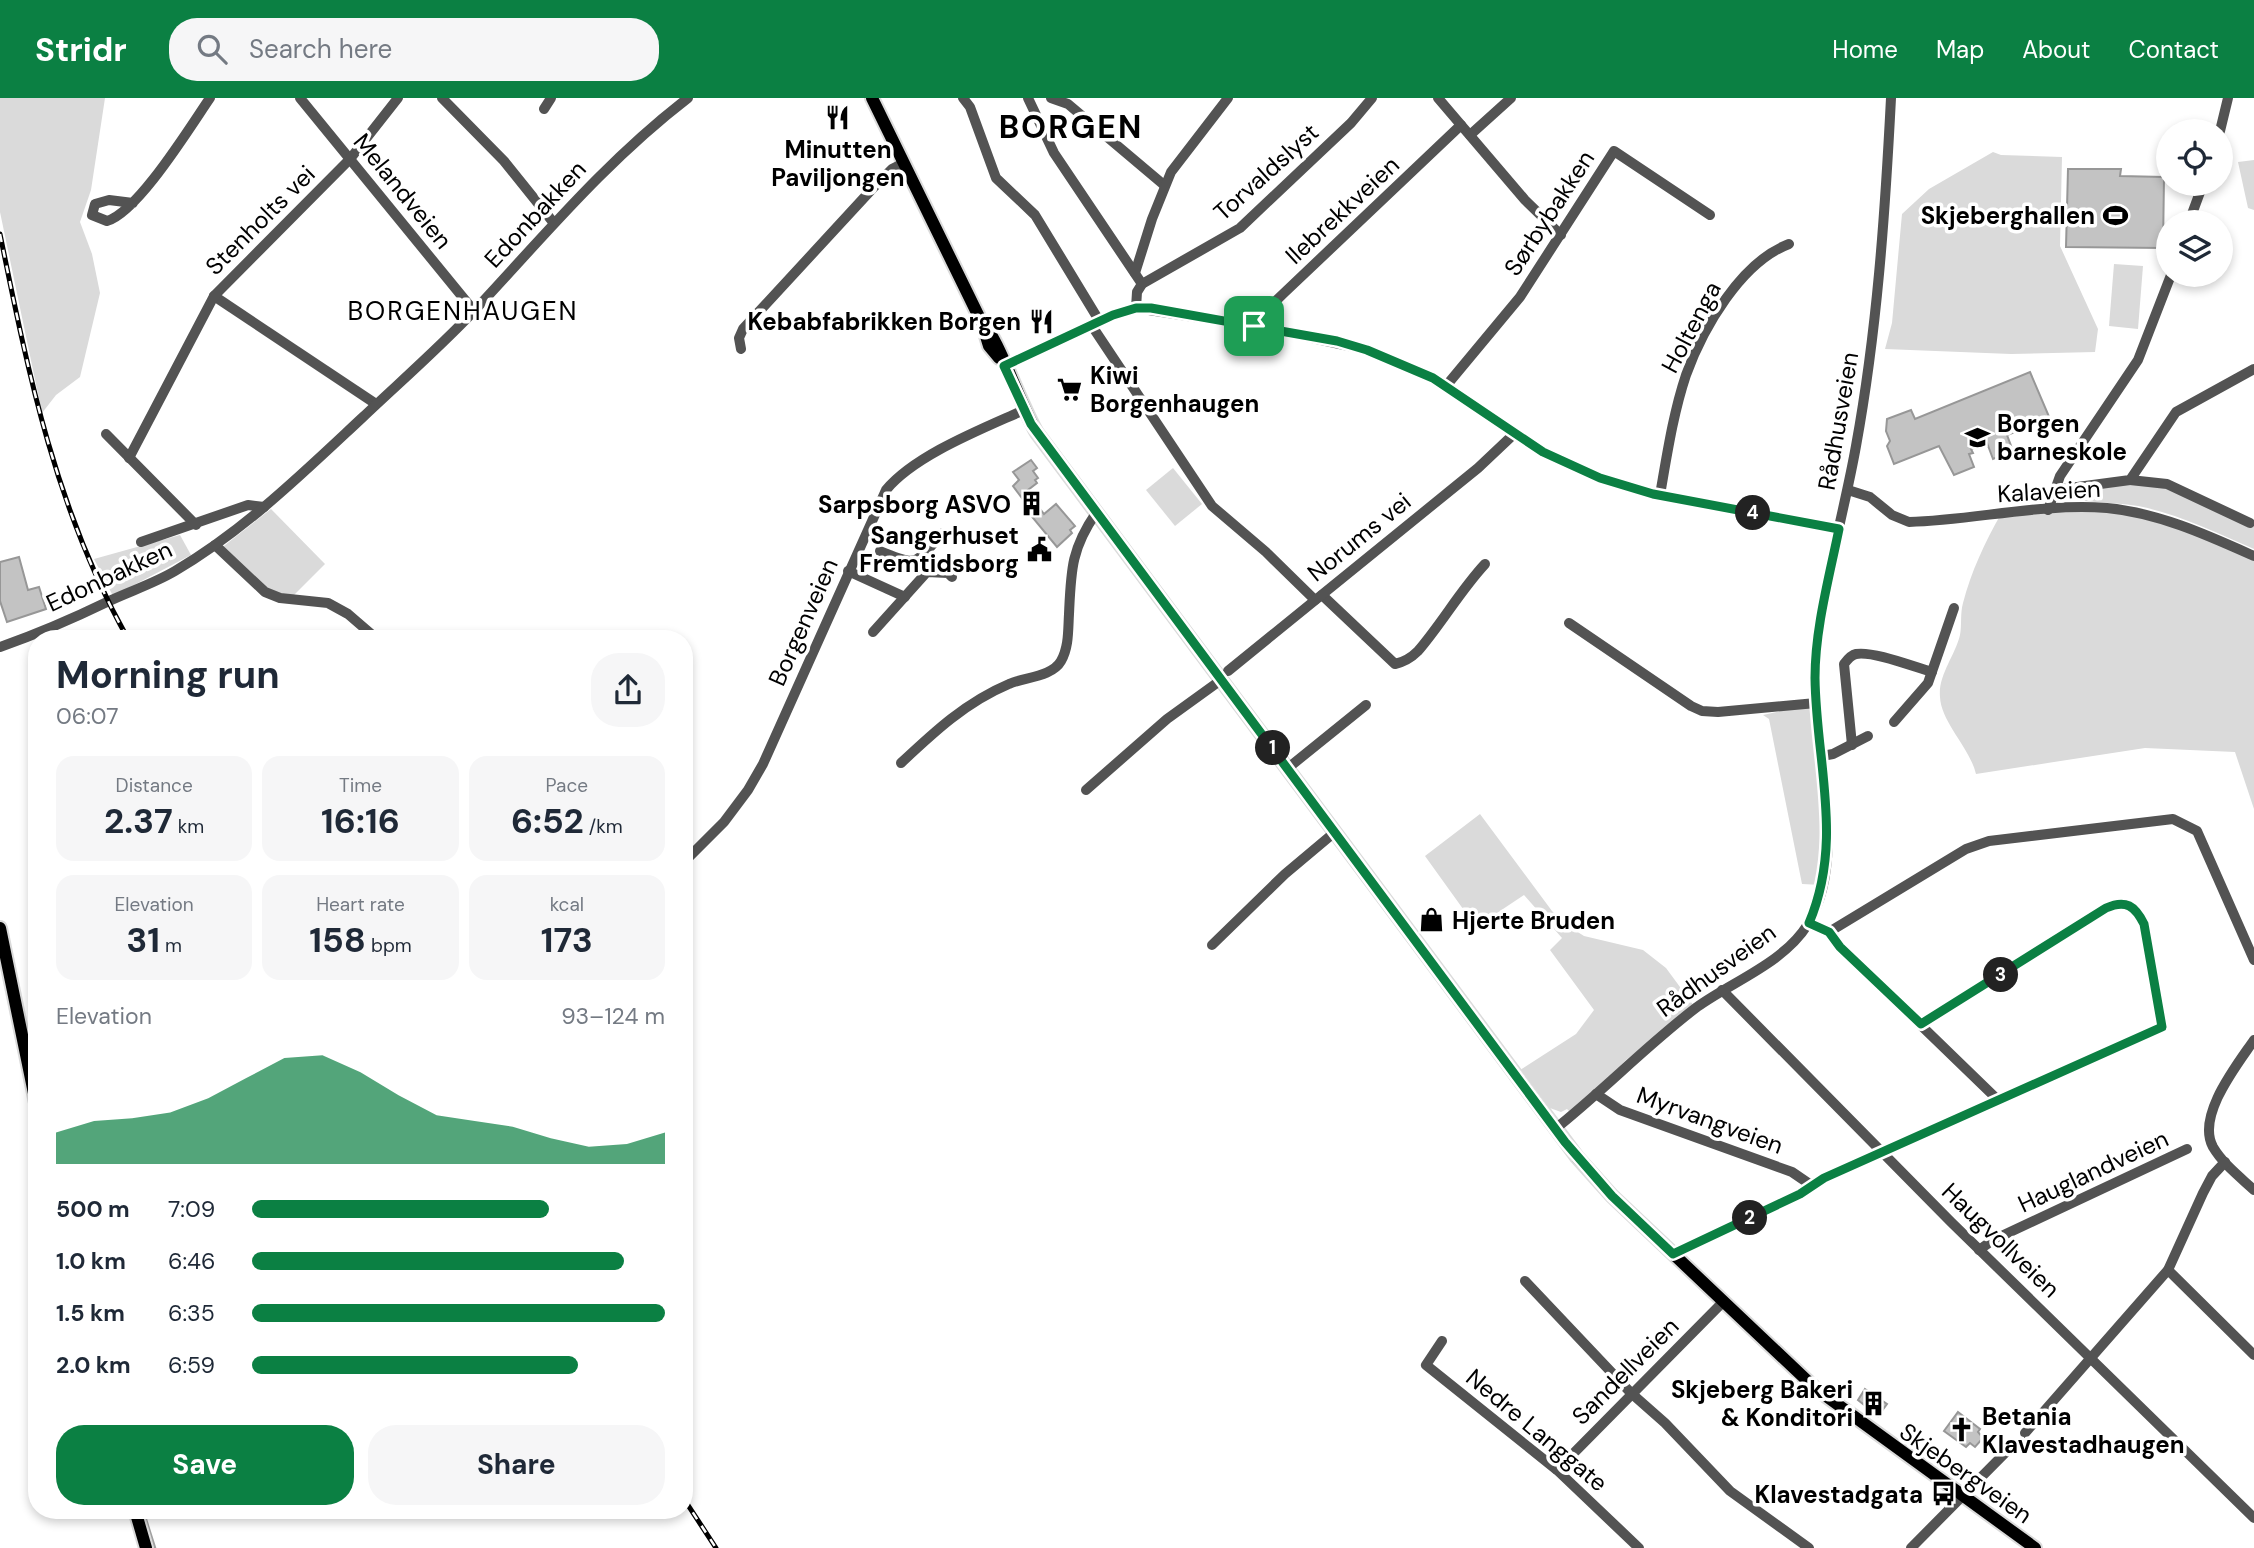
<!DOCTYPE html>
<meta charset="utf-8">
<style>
:root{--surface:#fff;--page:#f6f6f7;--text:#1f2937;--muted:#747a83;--accent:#0b8043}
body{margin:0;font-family:"DM Sans",sans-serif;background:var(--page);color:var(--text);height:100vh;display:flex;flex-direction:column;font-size:26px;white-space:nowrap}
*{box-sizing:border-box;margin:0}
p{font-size:23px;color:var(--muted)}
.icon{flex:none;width:38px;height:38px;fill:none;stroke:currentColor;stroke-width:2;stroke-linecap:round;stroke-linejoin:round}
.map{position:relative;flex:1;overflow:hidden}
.sheet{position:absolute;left:28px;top:532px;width:665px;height:889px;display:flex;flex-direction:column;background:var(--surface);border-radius:28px;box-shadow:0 4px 10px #0003}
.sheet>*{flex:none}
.fabs{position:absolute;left:2156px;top:21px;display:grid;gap:14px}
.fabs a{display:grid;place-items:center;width:77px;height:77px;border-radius:50%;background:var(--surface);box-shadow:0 4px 10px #0003;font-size:35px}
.pin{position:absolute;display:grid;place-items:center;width:60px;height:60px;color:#fff;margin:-30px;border-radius:14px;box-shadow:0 4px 10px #0006}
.km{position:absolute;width:35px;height:35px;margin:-18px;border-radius:50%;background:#222;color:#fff;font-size:19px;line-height:35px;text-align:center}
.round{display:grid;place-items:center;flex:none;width:74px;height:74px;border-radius:28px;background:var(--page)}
.summary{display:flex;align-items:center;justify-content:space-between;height:119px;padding:0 28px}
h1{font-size:38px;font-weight:700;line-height:52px}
.figures{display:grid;grid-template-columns:repeat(3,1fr);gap:10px;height:119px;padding:7px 28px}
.figures div{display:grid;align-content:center;border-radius:18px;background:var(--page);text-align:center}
.figures b{font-size:35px;font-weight:700}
.figures small{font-size:19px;font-weight:400}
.figures p{font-size:19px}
.chart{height:196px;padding:14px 28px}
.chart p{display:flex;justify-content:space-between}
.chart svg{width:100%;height:126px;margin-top:7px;fill:var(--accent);opacity:.7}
.primary-button{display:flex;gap:14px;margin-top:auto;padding:14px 28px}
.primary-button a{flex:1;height:80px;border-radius:28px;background:var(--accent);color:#fff;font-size:28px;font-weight:700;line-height:80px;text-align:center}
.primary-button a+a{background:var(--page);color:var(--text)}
ul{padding:0 28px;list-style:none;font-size:23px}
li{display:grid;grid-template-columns:112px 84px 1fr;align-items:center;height:52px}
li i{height:18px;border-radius:9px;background:var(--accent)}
header{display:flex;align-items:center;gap:42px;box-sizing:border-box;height:98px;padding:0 35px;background:var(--accent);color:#fff}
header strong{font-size:33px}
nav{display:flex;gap:38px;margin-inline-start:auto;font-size:24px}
.search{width:490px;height:63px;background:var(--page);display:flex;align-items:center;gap:18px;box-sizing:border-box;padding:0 24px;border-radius:28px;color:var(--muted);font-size:26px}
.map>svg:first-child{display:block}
.green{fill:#dadada}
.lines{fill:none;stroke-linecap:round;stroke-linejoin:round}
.stream{stroke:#a1a1a1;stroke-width:2.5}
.building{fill:#c3c3c3;stroke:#979797;stroke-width:2}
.major-casing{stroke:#dbdbdb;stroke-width:16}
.minor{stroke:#535353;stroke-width:10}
.major{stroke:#000;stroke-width:12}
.rail-casing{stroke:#000;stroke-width:5}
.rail{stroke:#fff;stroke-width:2.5;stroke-dasharray:8;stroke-linecap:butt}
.route-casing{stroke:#fff;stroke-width:14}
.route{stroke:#0b8043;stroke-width:9}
.labels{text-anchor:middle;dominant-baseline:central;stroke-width:7;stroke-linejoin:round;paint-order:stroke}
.poi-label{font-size:24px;font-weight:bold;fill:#000;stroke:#fff;text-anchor:end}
.street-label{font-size:24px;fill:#000;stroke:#fff}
.neighbourhood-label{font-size:26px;letter-spacing:2px;fill:#000;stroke:#fff}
.district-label{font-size:32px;font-weight:bold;letter-spacing:2px;fill:#000;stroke:#fff}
</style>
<header>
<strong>Stridr</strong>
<div class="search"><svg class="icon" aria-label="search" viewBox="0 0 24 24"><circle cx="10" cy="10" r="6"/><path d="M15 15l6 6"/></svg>Search here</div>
<nav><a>Home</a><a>Map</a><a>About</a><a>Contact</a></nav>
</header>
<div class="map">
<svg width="2254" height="1450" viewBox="0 0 2254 1450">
<rect width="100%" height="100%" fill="#fff"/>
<g class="green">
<polygon points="0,0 105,0 91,92 80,124 92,156 100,195 80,279 56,297 42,315 0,114"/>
<polygon points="1993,54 2001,57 2062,59 2060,148 2098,231 2095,254 2011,256 1885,251 1892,225 1902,116 1929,91"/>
<polygon points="2254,62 2254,112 2248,110 2238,64"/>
<polygon points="2114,166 2143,168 2138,231 2109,228"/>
<polygon points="1173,370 1202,406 1175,428 1146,392"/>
<path d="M2156,383L2250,425L2254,429V451C2216,435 2179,416 2138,408C2109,403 2081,406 2053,397L2055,392Z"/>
<polygon points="271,411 325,466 290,501 280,500 220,451"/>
<path d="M2048,412L2130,413L2254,458V711L2235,654L2145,650L1976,676C1970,650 1941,624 1940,599C1938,577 1955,558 1960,537C1962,527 1960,516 1963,505C1971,474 1985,444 2001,416Z"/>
<polygon points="180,437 191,457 113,498 94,461"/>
<polygon points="1816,605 1827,697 1822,787 1802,786 1769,621 1763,617"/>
<polygon points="1480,716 1552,813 1565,826 1584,838 1643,852 1666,870 1694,908 1626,962 1573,1017 1567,1011 1561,1014 1547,1009 1520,972 1576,936 1594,912 1550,852 1562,840 1524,797 1476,829 1425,758"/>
</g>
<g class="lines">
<g class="stream">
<polyline points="31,945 37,971"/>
<polyline points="143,1412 155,1450"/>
</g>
</g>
<g class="building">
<polygon points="2068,71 2121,71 2120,78 2164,79 2163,150 2066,149"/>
<polygon points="2030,274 2050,321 2007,337 2013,353 1993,361 1987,345 1971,351 1973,355 1969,356 1974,369 1954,377 1939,348 1894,366 1887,348 1890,343 1886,333 1887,321 1911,312 1915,321"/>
<polygon points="1031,362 1037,370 1033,373 1038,380 1035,382 1037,385 1028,392 1036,401 1034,403 1044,416 1056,406 1075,428 1070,432 1072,435 1057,449 1024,409 1027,407 1013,388 1019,382 1013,374"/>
<polygon points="19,459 28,492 39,489 46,511 7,524 0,503 0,464"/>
<polygon points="1865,1291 1887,1306 1878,1318 1858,1302"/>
<polygon points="1958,1314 1980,1331 1978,1334 1983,1340 1975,1349 1970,1345 1966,1349 1944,1333"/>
</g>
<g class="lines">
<defs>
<g id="major">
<polyline points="872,0 982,225 989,248 999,260"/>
<path d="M982,225C995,232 1023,313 1037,335L1577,1059L1612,1098L1815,1290L2035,1450"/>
<polyline points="0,830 37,1010"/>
<polyline points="135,1412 146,1450"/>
</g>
</defs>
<use href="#major" class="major-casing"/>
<g class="minor">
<polyline points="300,0 474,213"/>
<polyline points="442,0 504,63 553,124"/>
<polyline points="963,0 970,9 996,80 1035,117 1100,224"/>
<polyline points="1028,0 1054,55 1142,186"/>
<polyline points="1051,0 1068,6 1164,87"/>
<polyline points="1438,0 1525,102 1561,137"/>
<polyline points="544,11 551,0"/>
<polyline points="2220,33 2228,0"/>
<polyline points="1470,37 1511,0"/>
<path d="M133,105L109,102L95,106L92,117L107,123C138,114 190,29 210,0"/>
<polyline points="2189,124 2203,86"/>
<polyline points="1135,175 1152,121 1171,74 1228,0"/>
<polyline points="214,198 376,306"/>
<polyline points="1136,210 1271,231 1367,252 1433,280 1543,354 1600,381 1652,396 1839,431"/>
<polyline points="1092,228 1212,408 1266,454 1315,502"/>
<polyline points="1254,228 1256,222 1284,195 1461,27"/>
<polyline points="741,251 739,240 743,231 873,90 892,71 904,65"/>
<polyline points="1004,268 1113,217 1136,210 1137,194 1142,186 1240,130 1351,25 1372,0"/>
<polyline points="1446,288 1520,199 1614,53 1710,117"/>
<polyline points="106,336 196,427"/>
<polyline points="129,360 214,198 350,61 398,0"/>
<polyline points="2130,382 2167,386 2250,425"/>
<path d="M1848,392L1870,399L1892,417L1909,424C1975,422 2041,405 2107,410C2159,415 2207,437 2254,458"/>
<polyline points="2055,392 2130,382 2176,314 2254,271"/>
<path d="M1660,397C1667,357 1673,316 1686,277C1703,230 1741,164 1789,146"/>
<polyline points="2048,412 2060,378 2138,262 2171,177"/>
<polyline points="141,444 248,407 264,409"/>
<polyline points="215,447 265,494 280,500 328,505 348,516 377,541"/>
<path d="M880,453C921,470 914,465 943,435"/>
<polyline points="848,473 905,499"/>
<path d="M1322,497L1395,566C1404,564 1411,560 1418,553C1442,525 1460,493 1485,466"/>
<polyline points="1569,525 1691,608 1702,613 1718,614 1816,605"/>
<polyline points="873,534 927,474 948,475 952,479"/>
<path d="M0,549C37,536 72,521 107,504C130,493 153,486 175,473C245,432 304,374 363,319C400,284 439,250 474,213C544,138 606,63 688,0"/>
<polyline points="1228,573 1478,370 1514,336"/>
<polyline points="1894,624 1928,585 1954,510"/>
<path d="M1852,647L1844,566C1847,562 1851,557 1856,556C1874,553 1914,569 1932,574"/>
<polyline points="1822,658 1833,656 1868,638"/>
<path d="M901,665C934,634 966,604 1009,586C1024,579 1052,579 1061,563C1069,549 1068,532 1069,516C1071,473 1071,451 1096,415"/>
<polyline points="1288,670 1366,607"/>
<polyline points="1086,692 1167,621 1221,582"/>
<path d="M684,764L724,724L748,692L763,666L886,392C915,357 982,331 1024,312"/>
<polyline points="1809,825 1829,834 1840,849 1998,1002"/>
<polyline points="1829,834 1966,751 1989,743 2173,721 2197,733 2254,862"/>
<polyline points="1212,847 1285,776 1335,734"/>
<polyline points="1722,892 1951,1124 2254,1420"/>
<path d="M2254,942C2237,967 2196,1018 2213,1049C2223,1066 2240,1079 2254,1092"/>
<polyline points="1596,996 1620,1012 1792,1074 1811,1087"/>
<path d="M1555,1031C1604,992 1647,947 1697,909C1733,883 1784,865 1808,826C1846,764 1818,668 1816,601C1813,516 1841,432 1856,348C1877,233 1885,117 1891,0"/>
<polyline points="1979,1152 1993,1142 2187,1051"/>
<path d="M1673,1156L1800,1096L1824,1080L2162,929L2144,826C2137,812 2132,804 2115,806L1921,926"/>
<polyline points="2168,1172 2254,1257"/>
<polyline points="1525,1183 1631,1295 1665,1325 1730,1393 1809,1450"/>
<polyline points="1442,1243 1426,1267 1557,1372 1639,1450"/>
<polyline points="2025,1335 2168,1172 2203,1095 2212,1078 2225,1064"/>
<polyline points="1557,1372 1723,1204"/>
<polyline points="1911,1450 2009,1351"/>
</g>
<use href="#major" class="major"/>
<defs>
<g id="rail">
<path d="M0,136C29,279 56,412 128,541"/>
<polyline points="684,1401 716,1450"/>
</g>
</defs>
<use href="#rail" class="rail-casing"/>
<use href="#rail" class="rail"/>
</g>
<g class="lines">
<defs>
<path id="route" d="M1136,210H1151L1337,243L1367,252L1433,280L1543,354L1600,380L1653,396L1839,431C1829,480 1815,531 1815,580C1816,665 1844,742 1809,825L1829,834L1840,849L1921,926L2106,810C2126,801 2135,808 2144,826L2162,929L1824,1080L1800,1096L1673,1156L1612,1098L1565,1044L1031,326L1004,268L1113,217Z"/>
</defs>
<use href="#route" class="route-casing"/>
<use href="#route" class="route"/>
</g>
<defs>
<symbol id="restaurant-bare" viewBox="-9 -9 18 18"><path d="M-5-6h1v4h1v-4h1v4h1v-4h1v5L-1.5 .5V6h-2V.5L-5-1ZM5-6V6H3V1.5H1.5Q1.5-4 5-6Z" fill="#000" stroke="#fff" stroke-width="2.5" paint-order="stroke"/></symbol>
<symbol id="stadium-bare" viewBox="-9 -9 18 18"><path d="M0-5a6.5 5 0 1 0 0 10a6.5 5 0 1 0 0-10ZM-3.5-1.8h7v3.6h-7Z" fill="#000" stroke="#fff" stroke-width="2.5" paint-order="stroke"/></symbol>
<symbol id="supermarket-bare" viewBox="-9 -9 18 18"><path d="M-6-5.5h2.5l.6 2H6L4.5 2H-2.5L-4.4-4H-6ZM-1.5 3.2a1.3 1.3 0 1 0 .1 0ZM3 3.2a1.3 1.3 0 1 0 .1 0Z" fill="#000" stroke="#fff" stroke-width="2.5" paint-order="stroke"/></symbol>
<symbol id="school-bare" viewBox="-9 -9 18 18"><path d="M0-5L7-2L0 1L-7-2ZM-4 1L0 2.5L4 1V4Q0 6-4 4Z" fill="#000" stroke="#fff" stroke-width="2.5" paint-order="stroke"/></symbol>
<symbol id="building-bare" viewBox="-9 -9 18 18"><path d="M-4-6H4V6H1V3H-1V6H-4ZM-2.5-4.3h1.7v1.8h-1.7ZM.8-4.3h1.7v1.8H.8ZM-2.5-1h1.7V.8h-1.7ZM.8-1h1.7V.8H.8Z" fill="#000" stroke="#fff" stroke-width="2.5" paint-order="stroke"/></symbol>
<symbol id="civic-bare" viewBox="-9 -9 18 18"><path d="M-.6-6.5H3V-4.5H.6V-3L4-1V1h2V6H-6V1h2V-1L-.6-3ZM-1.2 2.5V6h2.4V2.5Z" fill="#000" stroke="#fff" stroke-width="2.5" paint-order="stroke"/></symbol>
<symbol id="shop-bare" viewBox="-9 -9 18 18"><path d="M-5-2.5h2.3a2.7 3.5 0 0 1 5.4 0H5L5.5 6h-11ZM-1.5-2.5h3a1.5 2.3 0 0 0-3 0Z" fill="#000" stroke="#fff" stroke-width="2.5" paint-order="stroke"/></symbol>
<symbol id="church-bare" viewBox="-9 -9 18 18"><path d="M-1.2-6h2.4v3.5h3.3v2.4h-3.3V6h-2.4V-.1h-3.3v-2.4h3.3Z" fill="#000" stroke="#fff" stroke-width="2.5" paint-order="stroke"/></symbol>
<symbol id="bus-bare" viewBox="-9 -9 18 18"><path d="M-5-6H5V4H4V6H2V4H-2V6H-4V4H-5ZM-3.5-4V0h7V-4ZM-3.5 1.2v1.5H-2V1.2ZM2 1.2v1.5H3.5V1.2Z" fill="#000" stroke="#fff" stroke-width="2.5" paint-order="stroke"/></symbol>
</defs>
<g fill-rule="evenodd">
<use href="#restaurant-bare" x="820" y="2" width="35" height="35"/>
<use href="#stadium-bare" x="2098" y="100" width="35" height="35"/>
<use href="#restaurant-bare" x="1024" y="206" width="35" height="35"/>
<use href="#supermarket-bare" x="1052" y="274" width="35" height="35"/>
<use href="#school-bare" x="1960" y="322" width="35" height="35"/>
<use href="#building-bare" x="1014" y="388" width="35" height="35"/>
<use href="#civic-bare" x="1022" y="434" width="35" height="35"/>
<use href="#shop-bare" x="1414" y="804" width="35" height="35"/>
<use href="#building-bare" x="1856" y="1288" width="35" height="35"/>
<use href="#church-bare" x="1944" y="1314" width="35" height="35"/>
<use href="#bus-bare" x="1926" y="1378" width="35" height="35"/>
</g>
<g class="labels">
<g class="poi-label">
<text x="838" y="51" text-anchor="middle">Minutten<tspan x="838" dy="28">Paviljongen</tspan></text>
<text x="2095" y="117">Skjeberghallen</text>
<text x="1021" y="223">Kebabfabrikken Borgen</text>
<text x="1090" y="277" text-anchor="start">Kiwi<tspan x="1090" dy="28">Borgenhaugen</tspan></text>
<text x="1997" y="325" text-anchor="start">Borgen<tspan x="1997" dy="28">barneskole</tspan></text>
<text x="1011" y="406">Sarpsborg ASVO</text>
<text x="1019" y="437">Sangerhuset<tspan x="1019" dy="28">Fremtidsborg</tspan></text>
<text x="1452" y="822" text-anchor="start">Hjerte Bruden</text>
<text x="1853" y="1291">Skjeberg Bakeri<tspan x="1853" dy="28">&amp; Konditori</tspan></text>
<text x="1982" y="1318" text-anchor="start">Betania<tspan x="1982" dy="28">Klavestadhaugen</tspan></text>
<text x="1923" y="1396">Klavestadgata</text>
</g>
<g class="street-label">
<text transform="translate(1266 74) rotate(-42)">Torvaldslyst</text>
<text transform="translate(403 93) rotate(51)">Melandveien</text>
<text transform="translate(1342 112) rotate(-43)">Ilebrekkveien</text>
<text transform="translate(1549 115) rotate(-57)">Sørbybakken</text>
<text transform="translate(535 116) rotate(-47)">Edonbakken</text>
<text transform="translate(260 122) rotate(-45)">Stenholts vei</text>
<text transform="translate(1691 229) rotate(-62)">Holtenga</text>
<text transform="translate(1838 323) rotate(-80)">Rådhusveien</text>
<text transform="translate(2049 393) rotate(-3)">Kalaveien</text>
<text transform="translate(1359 439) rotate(-39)">Norums vei</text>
<text transform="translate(109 478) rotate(-25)">Edonbakken</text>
<text transform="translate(803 524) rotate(-66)">Borgenveien</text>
<text transform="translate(1716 872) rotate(-36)">Rådhusveien</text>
<text transform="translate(1710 1022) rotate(20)">Myrvangveien</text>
<text transform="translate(2093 1073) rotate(-25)">Hauglandveien</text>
<text transform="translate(2001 1142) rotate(44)">Haugvollveien</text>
<text transform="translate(1625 1273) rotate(-45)">Sandellveien</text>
<text transform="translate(1537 1332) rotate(40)">Nedre Langgate</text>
<text transform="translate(1966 1375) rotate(35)">Skjebergveien</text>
</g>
<g class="neighbourhood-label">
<text x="463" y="213">BORGENHAUGEN</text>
</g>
<g class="district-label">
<text x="1071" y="29">BORGEN</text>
</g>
</g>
</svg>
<div class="fabs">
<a><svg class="icon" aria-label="locate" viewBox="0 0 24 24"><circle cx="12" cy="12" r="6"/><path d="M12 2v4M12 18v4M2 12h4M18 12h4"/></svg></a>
<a><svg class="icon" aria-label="layers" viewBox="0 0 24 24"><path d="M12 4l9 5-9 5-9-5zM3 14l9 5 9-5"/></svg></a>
</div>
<div class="pin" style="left:1254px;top:228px;background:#1e9e55"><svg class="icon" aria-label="arrive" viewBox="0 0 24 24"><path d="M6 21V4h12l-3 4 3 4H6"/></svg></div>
<b class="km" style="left:1273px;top:650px">1</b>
<b class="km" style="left:1750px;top:1120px">2</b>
<b class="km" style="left:2001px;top:877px">3</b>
<b class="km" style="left:1753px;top:415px">4</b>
<section class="sheet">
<div class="summary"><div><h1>Morning run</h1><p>06:07</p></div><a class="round"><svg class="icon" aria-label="share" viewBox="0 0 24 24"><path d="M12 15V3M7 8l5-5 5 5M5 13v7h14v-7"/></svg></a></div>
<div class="figures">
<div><p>Distance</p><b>2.37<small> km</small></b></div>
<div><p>Time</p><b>16:16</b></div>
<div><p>Pace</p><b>6:52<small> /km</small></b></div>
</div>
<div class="figures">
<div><p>Elevation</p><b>31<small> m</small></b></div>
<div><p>Heart rate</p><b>158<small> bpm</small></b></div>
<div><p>kcal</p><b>173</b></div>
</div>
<div class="chart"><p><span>Elevation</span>93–124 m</p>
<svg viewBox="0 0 160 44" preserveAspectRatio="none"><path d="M0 44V33L10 29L20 28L30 26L40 21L50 14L60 7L70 6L80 12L90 20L100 27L110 29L120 31L130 35L140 38L150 37L160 33V44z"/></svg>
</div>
<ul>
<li><b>500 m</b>7:09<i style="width:72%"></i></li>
<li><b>1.0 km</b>6:46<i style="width:90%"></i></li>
<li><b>1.5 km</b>6:35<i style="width:100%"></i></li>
<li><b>2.0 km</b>6:59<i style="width:79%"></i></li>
</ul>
<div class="primary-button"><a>Save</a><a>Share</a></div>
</section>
</div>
